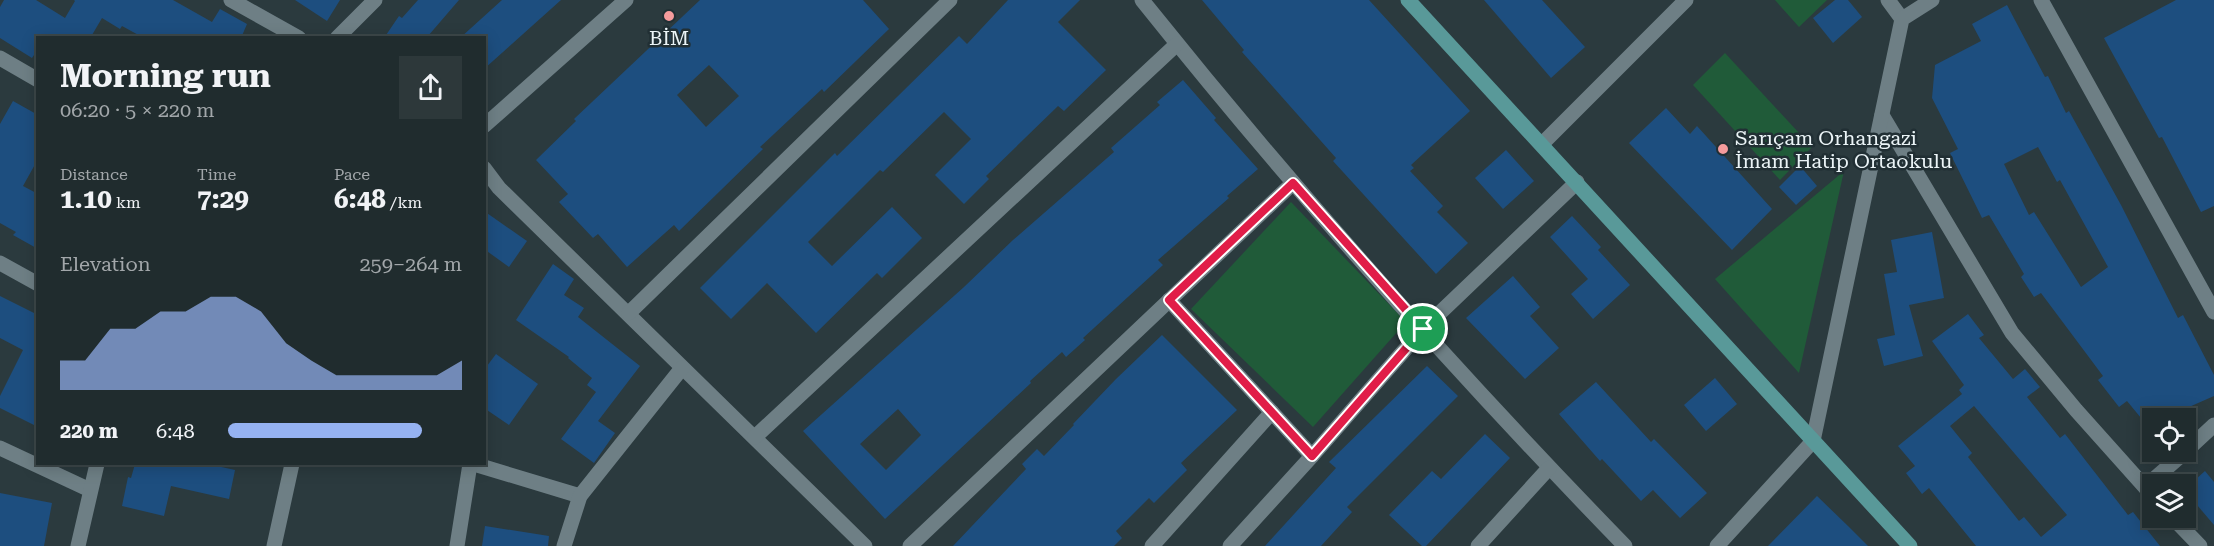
<!DOCTYPE html>
<meta charset="utf-8">
<style>
:root{--surface:#202c2e;--page:#2d383a;--text:#f1f3f6;--muted:#a2a7aa;--line:#3d484a;--accent:#95b2f1}
body{margin:0;font-family:"Roboto Serif",serif;background:var(--page);color:var(--text);height:100vh;display:flex;flex-direction:column;font-size:22px;white-space:nowrap}
*{box-sizing:border-box;margin:0}
p{font-size:20px;color:var(--muted)}
.icon{flex:none;width:33px;height:33px;fill:none;stroke:currentColor;stroke-width:2;stroke-linecap:round;stroke-linejoin:round}
.map{position:relative;flex:1;overflow:hidden}
.sheet{position:absolute;left:36px;top:36px;width:450px;height:429px;display:flex;flex-direction:column;background:var(--surface);border-radius:0px;box-shadow:0 3px 15px #0003,0 0 0 2px var(--line)}
.sheet>*{flex:none}
.buttons{position:absolute;left:2142px;top:408px;display:grid;gap:12px}
.buttons a{display:grid;place-items:center;width:54px;height:54px;border-radius:0px;background:var(--surface);box-shadow:0 3px 15px #0003,0 0 0 2px var(--line);font-size:30px}
.pin{position:absolute;display:grid;place-items:center;width:51px;height:51px;color:#fff;margin:-26px;border:3px solid #fff;border-radius:50%;box-shadow:0 2px 6px #0007}
.round{display:grid;place-items:center;flex:none;width:63px;height:63px;border-radius:0px;background:var(--page)}
.head{display:flex;align-items:center;justify-content:space-between;height:102px;padding:0 24px}
h1{font-size:33px;font-weight:700;line-height:45px}
.stats{display:grid;grid-template-columns:repeat(3,1fr);gap:9px;height:102px;padding:6px 24px}
.stats div{display:grid;align-content:center}
.stats b{font-size:26px;font-weight:700}
.stats small{font-size:16px;font-weight:400}
.stats p{font-size:16px}
.chart{height:168px;padding:12px 24px}
.chart p{display:flex;justify-content:space-between}
.chart svg{width:100%;height:108px;margin-top:6px;fill:var(--accent);opacity:.7}
ul{padding:0 24px;list-style:none;font-size:20px}
li{display:grid;grid-template-columns:96px 72px 1fr;align-items:center;height:45px}
li i{height:15px;border-radius:8px;background:var(--accent)}
.map>svg:first-child{display:block}
.green{fill:#205b39}
.building{fill:#1d4e7f;fill-rule:evenodd}
.lines{fill:none;stroke-linecap:round;stroke-linejoin:round}
.minor{stroke:#6e7f85;stroke-width:15}
.tertiary{stroke:#6e7f85;stroke-width:15}
.secondary{stroke:#599999;stroke-width:15}
.route-casing{stroke:#fff;stroke-width:12}
.route{stroke:#e11d48;stroke-width:8}
.poi-dot{fill:#f59b9c;stroke:#212f34;stroke-width:2}
.labels{text-anchor:middle;dominant-baseline:central;stroke-width:5;stroke-linejoin:round;paint-order:stroke}
.poi-label{font-size:20px;fill:#ebf4f7;stroke:#212f34}
</style>
<div class="map">
<svg width="2214" height="546" viewBox="0 0 2214 546">
<rect width="100%" height="100%" fill="#2b3a3e"/>
<g class="green">
<polygon points="1775,0 1827,0 1799,27"/>
<polygon points="1725,53 1812,147 1780,180 1693,85"/>
<polygon points="1844,171 1799,373 1715,279"/>
<polygon points="1291,202 1406,322 1313,427 1191,309"/>
</g>
<g class="building">
<polygon points="4,0 36,0 65,18 75,1 74,0 173,0 212,22 220,9 247,24 241,38 144,38 122,26 120,29 102,18 92,35 96,38 38,38 38,49 32,58 0,38 0,7"/>
<polygon points="295,0 340,0 327,21"/>
<polygon points="418,0 459,0 428,36 430,38 384,38 399,16 402,18"/>
<polygon points="502,0 561,0 484,69 484,38 460,38"/>
<path d="M700,0H863L889,29L824,92L822,89L760,147L763,149L679,231L674,225L627,267L598,234L593,238L559,202L568,194L536,160L576,121L574,119ZM709,65L739,96L706,127L677,95Z"/>
<polygon points="1008,0 1080,0 1058,22 1106,70 1064,111 1058,106 986,176 989,179 964,204 935,175 971,139 944,112 883,172 880,170 808,242 832,266 892,207 922,238 882,278 877,273 816,333 767,283 731,319 700,288 835,153 837,156 959,36 967,44"/>
<polygon points="1202,0 1369,0 1470,111 1411,165 1414,168 1410,171 1443,206 1437,212 1468,243 1436,274 1333,161 1336,158 1242,52 1244,50"/>
<polygon points="1484,0 1542,0 1585,47 1551,78"/>
<polygon points="1835,0 1848,0 1862,17 1833,43 1813,18"/>
<polygon points="2176,0 2214,0 2214,206 2201,212 2162,137 2159,138 2104,38"/>
<path d="M2007,5L2045,77L2048,76L2066,113L2069,111L2121,205L2178,318L2183,315L2214,375V396L2189,407L2176,418H2141L2127,401L2119,407L2098,380L2103,376L2041,293L2034,297L2021,277L2024,274L1989,215L1982,218L1950,153L1958,149L1932,98L1935,65L1981,41L1972,24ZM2038,147L2057,182L2060,180L2108,267L2081,287L2034,212L2029,215L2004,164Z"/>
<path d="M1183,80L1216,118L1214,120L1258,169L1227,196L1229,198L1158,260L1163,265L1083,338L1085,340L1066,357L1062,352L1030,381L1031,383L885,519L803,431L964,287L1013,240L1114,152L1111,148L1160,105L1157,102ZM898,409L921,435L886,470L860,444Z"/>
<polygon points="13,101 38,115 38,159 23,186 38,194 38,249 13,235 16,232 0,223 0,124"/>
<polygon points="1666,108 1690,134 1697,126 1772,209 1732,250 1629,143"/>
<polygon points="1506,150 1534,181 1503,209 1475,178"/>
<polygon points="1800,166 1817,186 1796,205 1779,187"/>
<polygon points="484,211 527,241 509,267 484,249"/>
<polygon points="1572,216 1601,247 1598,250 1630,285 1593,319 1571,294 1588,279 1550,237"/>
<polygon points="1932,232 1944,298 1909,305 1923,356 1884,366 1877,339 1895,335 1884,274 1897,272 1891,240"/>
<polygon points="553,264 574,279 564,295 584,308 578,317 640,366 598,421 615,433 594,463 561,439 596,392 587,385 592,378 568,358 569,357 516,320"/>
<polygon points="1513,276 1540,307 1530,316 1559,348 1525,379 1466,318"/>
<polygon points="0,296 38,315 38,427 0,408 0,396 23,350 0,338"/>
<path d="M1968,314L1984,335L1979,338L2013,379L2025,369L2040,387L2027,397L2060,438L2065,434L2128,515L2133,512L2160,546H1976L1929,488L1922,494L1906,473L1915,466L1898,446L1962,394L1959,390L1964,385L1932,341ZM1974,406L2067,515L2041,537L2024,517L2019,521L1968,457L1972,453L1950,426Z"/>
<polygon points="1162,335 1237,410 1181,463 1187,470 1154,503 1149,498 1116,531 1122,538 1114,546 953,546 1026,469 1022,464 1037,449 1044,456 1074,425 1073,424 1116,379"/>
<polygon points="496,354 538,384 509,425 484,408 484,370"/>
<polygon points="1427,366 1458,396 1347,507 1352,512 1321,546 1265,546 1336,468 1329,462"/>
<polygon points="1715,378 1737,404 1706,431 1684,405"/>
<polygon points="1596,382 1651,442 1654,439 1707,493 1680,518 1653,490 1641,501 1602,459 1600,461 1559,414"/>
<polygon points="1485,434 1510,458 1426,546 1422,546 1389,515 1432,471 1441,479"/>
<polygon points="135,464 208,464 235,470 229,499 171,486 164,516 122,506 128,477 131,478"/>
<polygon points="2205,471 2214,482 2214,525 2186,492 2186,488"/>
<polygon points="0,493 52,503 44,546 0,546"/>
<polygon points="1817,496 1848,526 1868,546 1768,546"/>
<polygon points="485,526 549,536 548,546 482,546"/>
</g>
<g class="lines">
<g class="minor">
<polyline points="231,0 299,38"/>
<path d="M1142,0C1294,190 1456,372 1625,546"/>
<polyline points="1888,0 1902,19"/>
<polyline points="2041,0 2214,312"/>
<polyline points="337,38 375,0"/>
<polyline points="0,58 38,80"/>
<polyline points="1882,115 2012,333 2076,410 2152,495"/>
<polyline points="1542,144 1686,0"/>
<polyline points="484,168 499,188 865,546"/>
<polyline points="0,263 38,284"/>
<polyline points="1169,300 1312,456"/>
<polyline points="629,313 950,0"/>
<polyline points="755,437 1177,44"/>
<polyline points="0,448 90,490"/>
<polyline points="2186,451 2214,425"/>
<polyline points="474,464 580,496"/>
<polyline points="2145,487 2185,452"/>
<polyline points="2173,518 2200,546"/>
<polyline points="78,546 97,464"/>
<polyline points="457,546 470,464"/>
<polyline points="564,546 580,496 682,368"/>
<polyline points="910,546 1293,183"/>
<polyline points="1152,546 1272,412"/>
<polyline points="1230,546 1312,456 1423,329 1577,182"/>
<polyline points="1478,546 1549,468"/>
<polyline points="1717,546 1813,441 1902,19 1932,0"/>
</g>
<g class="tertiary">
<polyline points="484,126 626,0"/>
<polyline points="274,546 292,464"/>
</g>
<polyline class="secondary" points="1408,0 1910,546"/>
</g>
<g class="lines">
<defs>
<polygon id="route" points="1293,183 1423,329 1312,456 1169,300"/>
</defs>
<use href="#route" class="route-casing"/>
<use href="#route" class="route"/>
</g>
<g class="poi-dot">
<circle cx="669" cy="16" r="6"/>
<circle cx="1723" cy="149" r="6"/>
</g>
<g class="labels">
<g class="poi-label">
<text x="669" y="38">BİM</text>
<text x="1735" y="138" text-anchor="start">Sarıçam Orhangazi<tspan x="1735" dy="23">İmam Hatip Ortaokulu</tspan></text>
</g>
</g>
</svg>
<div class="buttons">
<a><svg class="icon" aria-label="locate" viewBox="0 0 24 24"><circle cx="12" cy="12" r="6"/><path d="M12 2v4M12 18v4M2 12h4M18 12h4"/></svg></a>
<a><svg class="icon" aria-label="layers" viewBox="0 0 24 24"><path d="M12 4l9 5-9 5-9-5zM3 14l9 5 9-5"/></svg></a>
</div>
<div class="pin" style="left:1423px;top:329px;background:#1e9e55"><svg class="icon" aria-label="arrive" viewBox="0 0 24 24"><path d="M6 21V4h12l-3 4 3 4H6"/></svg></div>
<section class="sheet">
<div class="head"><div><h1>Morning run</h1><p>06:20 · 5 × 220 m</p></div><a class="round"><svg class="icon" aria-label="share" viewBox="0 0 24 24"><path d="M12 15V3M7 8l5-5 5 5M5 13v7h14v-7"/></svg></a></div>
<div class="stats">
<div><p>Distance</p><b>1.10<small> km</small></b></div>
<div><p>Time</p><b>7:29</b></div>
<div><p>Pace</p><b>6:48<small> /km</small></b></div>
</div>
<div class="chart"><p><span>Elevation</span>259–264 m</p>
<svg viewBox="0 0 160 44" preserveAspectRatio="none"><path d="M0 44V32L10 32L20 19L30 19L40 12L50 12L60 6L70 6L80 12L90 25L100 32L110 38L120 38L130 38L140 38L150 38L160 32V44z"/></svg>
</div>
<ul>
<li><b>220 m</b>6:48<i style="width:83%"></i></li>
</ul>
</section>
</div>
